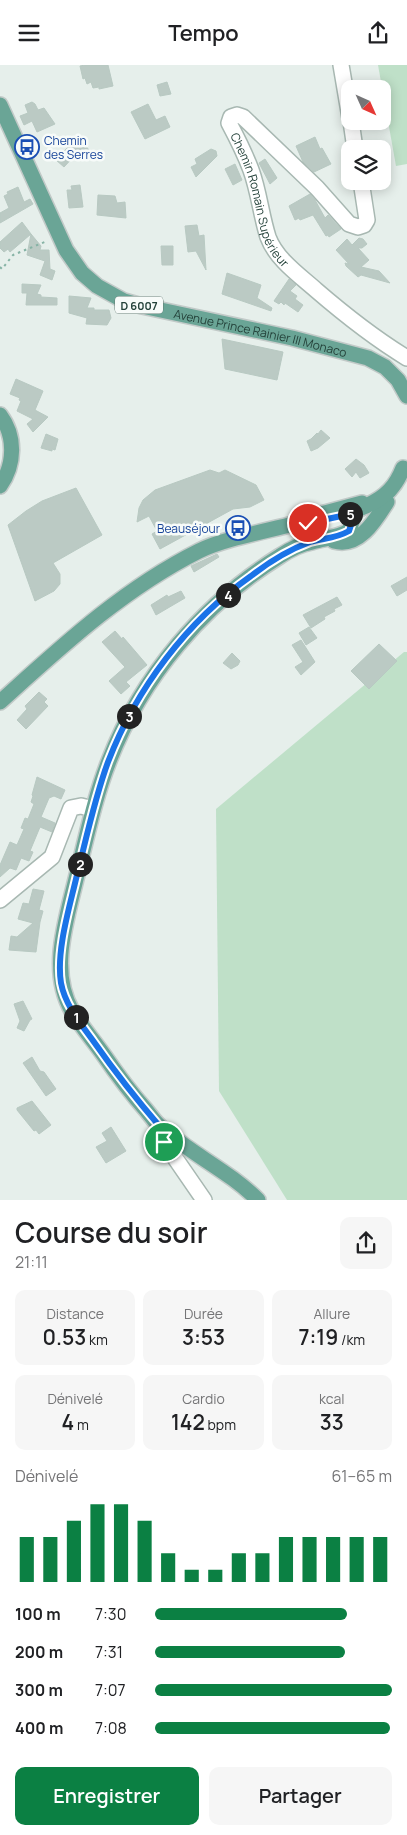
<!DOCTYPE html>
<html lang="fr">
<meta charset="utf-8">
<style>
:root{--surface:#fff;--page:#f6f6f6;--text:#202124;--muted:#757577;--accent:#0b8043}
body{margin:0;font-family:Manrope,sans-serif;background:var(--page);color:var(--text);height:100vh;display:flex;flex-direction:column;font-size:19px;white-space:nowrap}
*{box-sizing:border-box;margin:0}
p{font-size:16px;color:var(--muted)}
.icon{flex:none;width:28px;height:28px;fill:none;stroke:currentColor;stroke-width:2;stroke-linecap:round;stroke-linejoin:round}
.map{position:relative;height:1135px;overflow:hidden}
.sheet{display:flex;flex-direction:column;background:var(--surface);flex:1}
.sheet>*{flex:none}
.needle{width:32px;rotate:135deg}
.fabs{position:absolute;left:341px;top:15px;display:grid;gap:10px}
.fabs a{display:grid;place-items:center;width:50px;height:50px;border-radius:10px;background:var(--surface);box-shadow:0 2px 12px #0003;font-size:25px}
.pin{position:absolute;display:grid;place-items:center;width:42px;height:42px;color:#fff;margin:-21px;border:2px solid #fff;border-radius:50%;box-shadow:0 1px 5px #0007}
.km{position:absolute;width:25px;height:25px;margin:-12px;border-radius:50%;background:#222;color:#fff;font-size:14px;line-height:25px;text-align:center}
.round{display:grid;place-items:center;flex:none;width:52px;height:52px;border-radius:10px;background:var(--page)}
.head{display:flex;align-items:center;justify-content:space-between;height:85px;padding:0 15px}
h1{font-size:28px;font-weight:600;line-height:38px}
.metrics{display:grid;grid-template-columns:repeat(3,1fr);gap:8px;height:85px;padding:5px 15px}
.metrics div{display:grid;align-content:center;border-radius:10px;background:var(--page);text-align:center}
.metrics b{font-size:21px;font-weight:600}
.metrics small{font-size:14px;font-weight:400}
.metrics p{font-size:14px}
.chart{height:140px;padding:10px 15px}
.chart p{display:flex;justify-content:space-between}
.chart svg{width:100%;height:90px;margin-top:5px;stroke:var(--accent);stroke-width:6}
.action{display:flex;gap:10px;margin-top:auto;padding:10px 15px}
.action a{flex:1;height:58px;border-radius:10px;background:var(--accent);color:#fff;font-size:20px;font-weight:600;line-height:58px;text-align:center}
.action a+a{background:var(--page);color:var(--text)}
ul{padding:0 15px;list-style:none;font-size:16px}
li{display:grid;grid-template-columns:80px 60px 1fr;align-items:center;height:38px}
li i{height:12px;border-radius:6px;background:var(--accent)}
header{display:flex;justify-content:space-between;align-items:center;height:65px;padding:0 15px;background:var(--surface);font-size:22px;font-weight:600}
.map>svg:first-child{display:block}
.green{fill:#bfe0c8}
.building{fill:#bbcac4;stroke:#b8c9c2}
.lines{fill:none;stroke-linecap:round;stroke-linejoin:round}
.minor-casing{stroke:#a8b8b2;stroke-width:18}
.major-casing{stroke:#c2cac8;stroke-width:18}
.path{stroke:#86b3a5;stroke-width:2;stroke-dasharray:2.5 4;stroke-linecap:butt}
.minor{stroke:#fff;stroke-width:15}
.major{stroke:#6aa596;stroke-width:15}
.route-casing{stroke:#fff;stroke-width:10}
.route{stroke:#1a73e8;stroke-width:6}
.labels{text-anchor:middle;dominant-baseline:central;stroke-width:5;stroke-linejoin:round;paint-order:stroke}
.shield{fill:#f7fbf9;stroke:#637a73;stroke-width:1}
.shield-label{font-size:11px;font-weight:bold;fill:#24423a}
.transit-label{font-size:12px;fill:#164399;stroke:#f7fbf9;text-anchor:start}
.street-label{font-size:12px;fill:#24423a;stroke:#f7fbf9}
</style>
<header><svg class="icon" aria-label="menu" viewBox="0 0 24 24"><path d="M4 6h16M4 12h16M4 18h16"/></svg>Tempo<svg class="icon" aria-label="share" viewBox="0 0 24 24"><path d="M12 15V3M7 8l5-5 5 5M5 13v7h14v-7"/></svg></header>
<div class="map">
<svg width="407" height="1135" viewBox="0 0 407 1135">
<rect width="100%" height="100%" fill="#e6efeb"/>
<g class="green">
<polygon points="378,0 407,0 407,99 396,101"/>
<polygon points="404,587 407,587 407,1135 287,1135 219,1026 216,744"/>
</g>
<g class="building">
<polygon points="85,0 108,0 113,21 99,24 99,22 93,23 91,17 87,19 85,13 83,14 80,1"/>
<polygon points="167,17 171,29 160,31 157,20"/>
<polygon points="32,37 35,39 38,45 44,43 55,59 37,67 32,56 24,60 20,51 28,48 25,40"/>
<polygon points="148,39 156,55 165,51 170,62 145,74 131,47"/>
<polygon points="77,72 92,88 83,95 77,88 64,102 56,95"/>
<polygon points="315,72 320,84 322,83 331,99 314,107 303,97 296,81"/>
<polygon points="211,84 216,86 217,91 196,112 191,102 197,99 195,94"/>
<polygon points="265,94 277,113 270,119 259,98"/>
<polygon points="235,99 242,115 233,120 225,104"/>
<polygon points="80,120 83,142 69,143 67,125 72,125 71,121"/>
<polygon points="18,122 24,137 30,134 33,139 0,158 0,148 9,143 4,131 8,129 7,127"/>
<polygon points="310,129 315,135 325,153 328,150 341,164 329,172 328,170 326,171 313,150 300,155 299,153 295,155 289,141"/>
<polygon points="98,130 115,131 117,138 125,137 126,153 97,150"/>
<polygon points="22,157 31,169 10,187 8,184 4,187 0,183 0,177"/>
<polygon points="197,160 199,171 204,170 206,205 196,186 188,187 185,161"/>
<polygon points="31,169 41,181 40,185 49,185 50,204 55,206 52,215 40,210 45,196 27,190"/>
<polygon points="359,173 363,174 367,179 362,183 358,183 369,195 361,202 379,206 390,218 361,210 358,212 346,201 345,198 349,199 336,185 347,174 352,180"/>
<polygon points="161,181 173,181 173,200 162,200"/>
<polygon points="227,208 261,220 257,233 272,243 271,246 222,229"/>
<polygon points="289,214 296,220 290,226 297,231 295,234 303,240 298,247 285,238 284,240 281,237 279,239 274,236"/>
<polygon points="22,219 41,220 37,229 41,230 41,232 57,233 57,240 26,240 27,228 22,228"/>
<polygon points="69,231 91,233 87,243 94,243 94,245 109,245 111,253 107,260 86,259 87,253 69,248"/>
<polygon points="222,274 283,287 277,315 225,304"/>
<polygon points="16,314 43,326 35,345 48,352 33,367 27,359 33,354 17,346 21,336 19,335 20,333 10,329"/>
<polygon points="321,365 330,373 318,383 311,386 307,376 311,374 317,368 318,369"/>
<polygon points="46,369 58,374 55,385 52,384 52,386 41,383"/>
<polygon points="356,394 364,400 369,408 360,413 356,407 352,412 345,404"/>
<polygon points="210,405 219,408 225,405 256,420 264,435 250,442 233,444 160,484 152,469 157,466 149,451 137,457 139,443 143,435 155,425"/>
<polygon points="76,423 102,470 53,498 60,509 60,519 54,526 35,536 8,460 26,446 42,436"/>
<polygon points="217,489 219,492 194,507 191,501"/>
<polygon points="407,512 407,525 397,531 391,521"/>
<polygon points="181,526 185,533 156,550 151,540 167,530 168,532"/>
<polygon points="337,532 342,540 334,544 335,546 324,552 325,554 311,563 303,550"/>
<polygon points="309,562 317,573 306,580 299,568"/>
<polygon points="115,566 122,574 123,572 147,600 126,617 130,621 121,629 109,616 125,602 102,577"/>
<polygon points="301,575 315,597 301,610 295,602 303,597 292,580"/>
<polygon points="379,579 397,596 369,624 351,606"/>
<polygon points="232,588 240,596 238,600 231,604 223,598"/>
<polygon points="39,627 47,634 44,637 48,641 26,664 17,655 27,644 25,641"/>
<polygon points="37,712 65,725 61,734 54,731 49,733 41,752 55,758 52,767 40,762 30,786 33,787 29,796 21,793 16,805 10,803 0,812 0,800 10,777 17,780 24,764 21,763 25,753 28,754 34,739 31,737 33,731 32,730"/>
<polygon points="33,824 44,826 39,845 43,846 40,857 36,887 9,885 11,871 17,872 33,858 18,854 23,838 29,839"/>
<polygon points="23,936 32,954 30,955 24,966 17,963 20,956 14,939"/>
<polygon points="32,992 40,1006 44,1007 56,1024 46,1031 23,998"/>
<polygon points="32,1036 51,1060 39,1069 36,1065 34,1066 17,1045 17,1043"/>
<polygon points="111,1062 126,1086 106,1098 96,1082 107,1076 102,1068"/>
</g>
<g class="lines">
<defs>
<g id="minor">
<polyline points="341,0 350,53"/>
<polyline points="351,56 355,84"/>
<path id="s1" d="M361,116L367,155L364,160L358,162L349,159L317,123L243,52L237,50L231,52L229,58C237,73 245,89 251,105C259,127 261,150 268,172C276,194 299,210 316,225C345,250 374,273 407,293"/>
<polyline points="0,835 52,792 71,743 81,741 93,744"/>
<polyline points="167,1068 164,1077 204,1135"/>
</g>
<g id="major">
<path id="s2" d="M0,40L66,185L82,208L97,221L124,236L142,241L292,273L368,293L385,302L398,315L407,331"/>
<path d="M0,350C16,371 15,400 0,421"/>
<path d="M334,476C359,483 375,456 387,437"/>
<path d="M0,637C62,581 123,524 199,486C225,473 268,466 297,458L306,453L362,438"/>
<path d="M258,1135C230,1107 193,1090 163,1064C156,1059 151,1051 146,1045C130,1027 116,1008 103,989C93,975 81,961 72,946C49,906 66,856 76,814C86,775 94,734 109,696C142,611 203,539 280,491C289,485 301,479 312,477C325,473 337,473 349,466L352,457L351,449C357,444 362,443 368,440C386,432 396,421 403,403"/>
</g>
</defs>
<use href="#minor" class="minor-casing"/>
<use href="#major" class="major-casing"/>
<polyline class="path" points="0,202 2,204 13,190 47,176"/>
<use href="#minor" class="minor"/>
<use href="#major" class="major"/>
</g>
<g class="lines">
<defs>
<path id="route" d="M164,1077L167,1068L161,1063C137,1035 115,1007 94,977C81,959 65,940 61,918C56,887 69,844 76,814C86,775 94,735 108,697C136,624 187,556 251,511C269,497 288,485 310,477C323,473 335,474 349,466L352,457L351,449L308,458"/>
</defs>
<use href="#route" class="route-casing"/>
<use href="#route" class="route"/>
</g>
<defs>
<symbol id="bus-ring" viewBox="-11 -11 22 22"><circle r="9.5" fill="#f7fbf9" stroke="#1a4fb4" stroke-width="1.5"/><path d="M-5-6H5V4H4V6H2V4H-2V6H-4V4H-5ZM-3.5-4V0h7V-4ZM-3.5 1.2v1.5H-2V1.2ZM2 1.2v1.5H3.5V1.2Z" fill="#1a4fb4"/></symbol>
</defs>
<g fill-rule="evenodd">
<use href="#bus-ring" x="13" y="68" width="28" height="28"/>
<use href="#bus-ring" x="224" y="449" width="28" height="28"/>
</g>
<g class="labels">
<rect class="shield" x="115" y="231.5" width="48" height="17" rx="4"/>
<g class="shield-label">
<text x="139" y="240">D 6007</text>
</g>
<g class="transit-label">
<text x="44" y="75">Chemin<tspan x="44" dy="14">des Serres</tspan></text>
<text x="220" y="463" text-anchor="end">Beauséjour</text>
</g>
<g class="street-label">
<text stroke="none"><textPath href="#s1" startOffset="314">Chemin Romain Supérieur</textPath></text>
<text stroke="none"><textPath href="#s2" startOffset="378">Avenue Prince Rainier III Monaco</textPath></text>
</g>
</g>
</svg>
<div class="fabs">
<a><svg class="needle" viewBox="-14 -14 28 28"><path d="M0-13l5 13h-10z" fill="#e53935"/><path d="M0 13l5-13h-10z" fill="#757577"/></svg></a>
<a><svg class="icon" aria-label="layers" viewBox="0 0 24 24"><path d="M12 4l9 5-9 5-9-5zM3 14l9 5 9-5"/></svg></a>
</div>
<div class="pin" style="left:164px;top:1077px;background:#1e9e55"><svg class="icon" aria-label="arrive" viewBox="0 0 24 24"><path d="M6 21V4h12l-3 4 3 4H6"/></svg></div>
<div class="pin" style="left:308px;top:458px;background:#d93025"><svg class="icon" aria-label="check" viewBox="0 0 24 24"><path d="M5 12l5 5 9-10"/></svg></div>
<b class="km" style="left:76px;top:952px">1</b>
<b class="km" style="left:80px;top:799px">2</b>
<b class="km" style="left:129px;top:651px">3</b>
<b class="km" style="left:228px;top:530px">4</b>
<b class="km" style="left:350px;top:449px">5</b>
</div>
<section class="sheet">
<div class="head"><div><h1>Course du soir</h1><p>21:11</p></div><a class="round"><svg class="icon" aria-label="share" viewBox="0 0 24 24"><path d="M12 15V3M7 8l5-5 5 5M5 13v7h14v-7"/></svg></a></div>
<div class="metrics">
<div><p>Distance</p><b>0.53<small> km</small></b></div>
<div><p>Durée</p><b>3:53</b></div>
<div><p>Allure</p><b>7:19<small> /km</small></b></div>
</div>
<div class="metrics">
<div><p>Dénivelé</p><b>4<small> m</small></b></div>
<div><p>Cardio</p><b>142<small> bpm</small></b></div>
<div><p>kcal</p><b>33</b></div>
</div>
<div class="chart"><p><span>Dénivelé</span>61–65 m</p>
<svg viewBox="0 0 160 44" preserveAspectRatio="none"><path d="M5 44V22M15 44V22M25 44V14M35 44V6M45 44V6M55 44V14M65 44V30M75 44V38M85 44V38M95 44V30M105 44V30M115 44V22M125 44V22M135 44V22M145 44V22M155 44V22"/></svg>
</div>
<ul>
<li><b>100 m</b>7:30<i style="width:81%"></i></li>
<li><b>200 m</b>7:31<i style="width:80%"></i></li>
<li><b>300 m</b>7:07<i style="width:100%"></i></li>
<li><b>400 m</b>7:08<i style="width:99%"></i></li>
</ul>
<div class="action"><a>Enregistrer</a><a>Partager</a></div>
</section>
